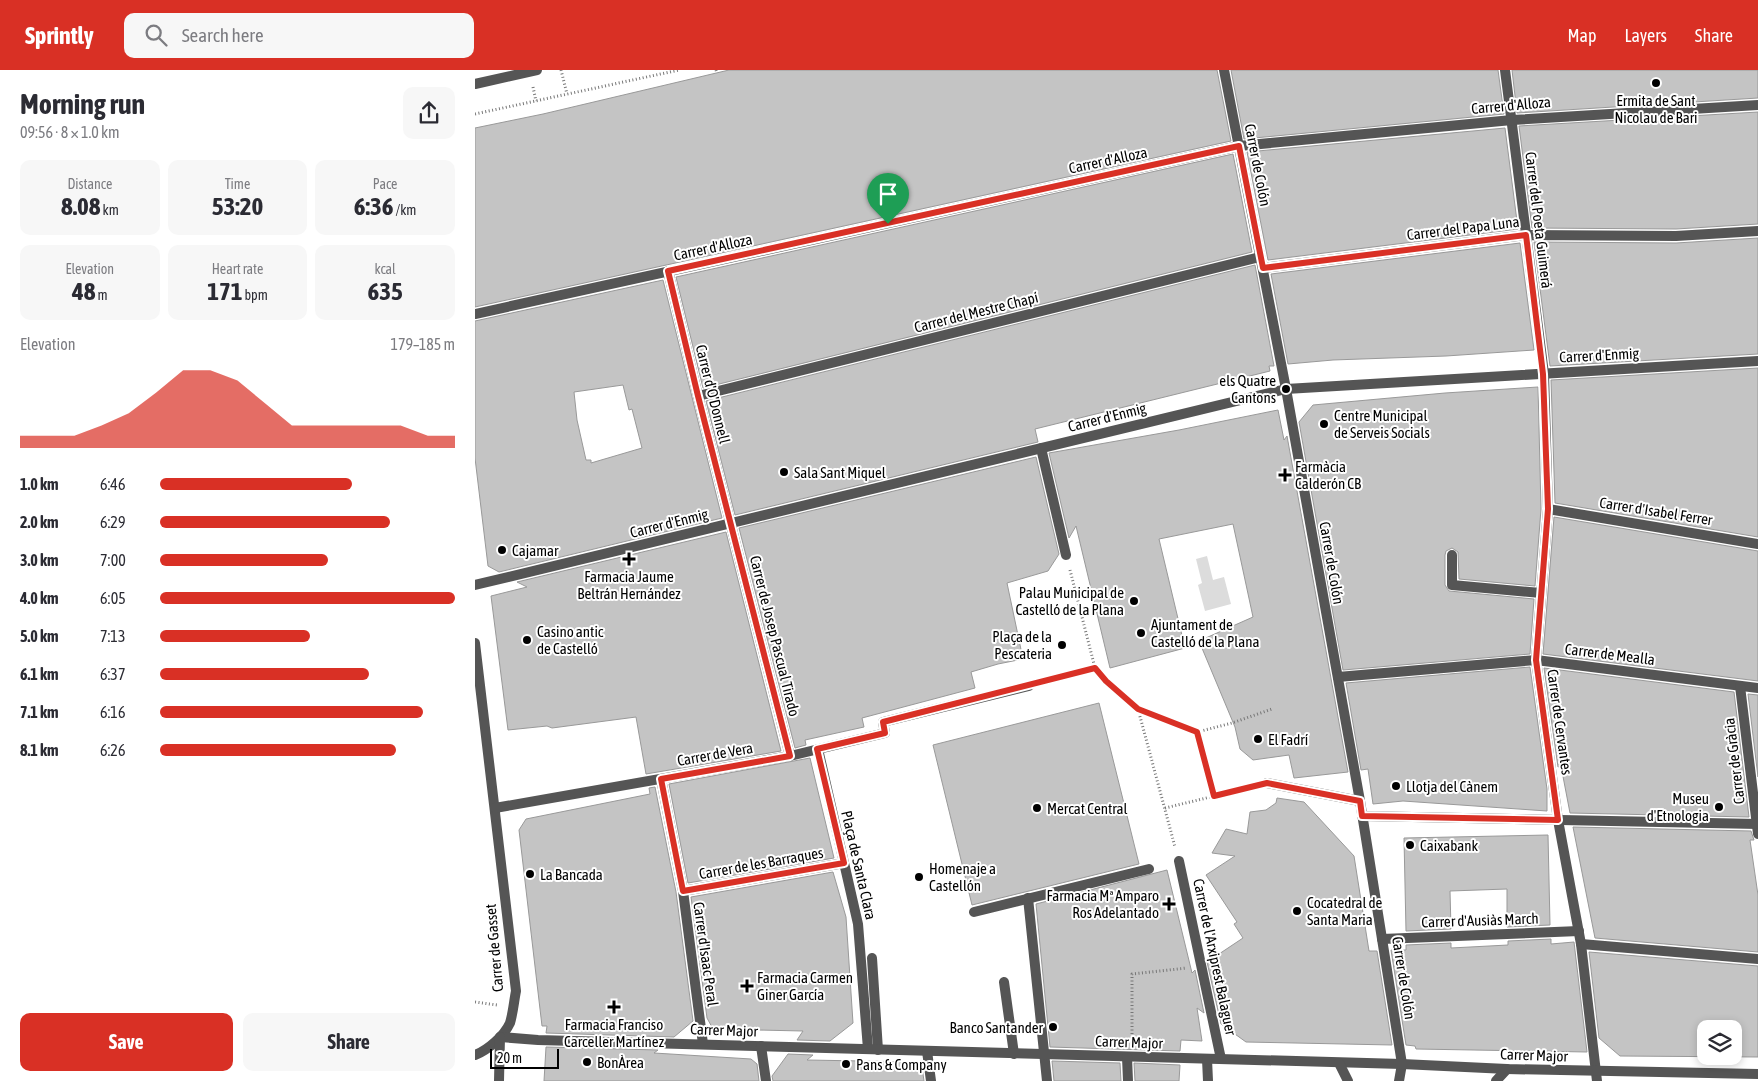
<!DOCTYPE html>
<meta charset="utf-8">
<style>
:root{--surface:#fff;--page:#f7f7f7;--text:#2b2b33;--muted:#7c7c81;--accent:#d93025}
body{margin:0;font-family:"Asap Condensed",sans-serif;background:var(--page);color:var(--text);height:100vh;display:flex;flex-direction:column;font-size:19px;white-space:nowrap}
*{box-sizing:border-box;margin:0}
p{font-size:16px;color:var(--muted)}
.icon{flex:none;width:28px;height:28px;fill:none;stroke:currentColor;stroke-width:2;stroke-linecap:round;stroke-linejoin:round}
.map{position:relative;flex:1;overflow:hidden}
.details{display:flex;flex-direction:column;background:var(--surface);width:475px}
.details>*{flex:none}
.controls{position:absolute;left:1222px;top:950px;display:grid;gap:10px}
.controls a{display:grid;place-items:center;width:45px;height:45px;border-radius:10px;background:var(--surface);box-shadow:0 2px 8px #0003;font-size:25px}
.scale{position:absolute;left:15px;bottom:12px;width:69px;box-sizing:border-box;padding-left:5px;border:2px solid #000;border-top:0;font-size:14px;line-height:18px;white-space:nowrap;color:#000;-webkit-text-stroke:4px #fff;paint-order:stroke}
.pin{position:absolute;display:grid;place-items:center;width:42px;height:42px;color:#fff;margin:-51px -21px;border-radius:50% 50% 50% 0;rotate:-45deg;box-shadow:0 0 5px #0007}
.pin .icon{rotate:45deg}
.round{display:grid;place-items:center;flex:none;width:52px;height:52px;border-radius:10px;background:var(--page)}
.summary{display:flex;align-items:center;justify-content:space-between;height:85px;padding:0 20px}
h1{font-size:28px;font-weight:700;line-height:38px}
.metrics{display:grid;grid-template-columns:repeat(3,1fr);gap:8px;height:85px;padding:5px 20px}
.metrics div{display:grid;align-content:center;border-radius:10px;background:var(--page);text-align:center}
.metrics b{font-size:25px;font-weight:700}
.metrics small{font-size:14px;font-weight:400}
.metrics p{font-size:14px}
.chart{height:140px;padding:10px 20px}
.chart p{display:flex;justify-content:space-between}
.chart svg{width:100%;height:90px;margin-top:5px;fill:var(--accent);opacity:.7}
.action{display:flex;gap:10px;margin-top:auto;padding:10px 20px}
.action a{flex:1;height:58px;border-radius:10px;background:var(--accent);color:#fff;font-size:20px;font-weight:700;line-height:58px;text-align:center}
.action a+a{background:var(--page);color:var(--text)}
ul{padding:0 20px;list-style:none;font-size:16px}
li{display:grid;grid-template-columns:80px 60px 1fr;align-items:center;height:38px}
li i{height:12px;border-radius:6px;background:var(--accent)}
header{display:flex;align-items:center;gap:30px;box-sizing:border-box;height:70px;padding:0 25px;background:var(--accent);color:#fff}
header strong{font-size:24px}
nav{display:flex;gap:28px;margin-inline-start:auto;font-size:18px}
.search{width:350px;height:45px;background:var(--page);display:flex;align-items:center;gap:12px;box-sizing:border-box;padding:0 18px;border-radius:10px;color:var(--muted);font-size:19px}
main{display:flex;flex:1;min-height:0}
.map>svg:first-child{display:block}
.green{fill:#dcdcdc}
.building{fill:#c4c4c4;stroke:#999;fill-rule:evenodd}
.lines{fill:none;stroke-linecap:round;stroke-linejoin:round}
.path{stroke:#777;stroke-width:3;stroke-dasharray:1 2.5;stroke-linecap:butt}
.lane{stroke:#555;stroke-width:10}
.street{stroke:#555;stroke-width:10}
.route-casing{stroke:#fff;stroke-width:10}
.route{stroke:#d93025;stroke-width:6}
.poi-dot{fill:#000;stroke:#fff;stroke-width:2}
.labels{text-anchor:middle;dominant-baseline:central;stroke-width:4;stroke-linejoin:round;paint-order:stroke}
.poi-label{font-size:15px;fill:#000;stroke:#fff;text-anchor:start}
.street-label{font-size:15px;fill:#000;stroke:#fff}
</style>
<header>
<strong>Sprintly</strong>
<div class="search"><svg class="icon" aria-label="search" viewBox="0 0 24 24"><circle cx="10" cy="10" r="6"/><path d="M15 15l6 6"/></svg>Search here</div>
<nav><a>Map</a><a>Layers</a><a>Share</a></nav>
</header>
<main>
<section class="details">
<div class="summary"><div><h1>Morning run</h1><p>09:56 · 8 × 1.0 km</p></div><a class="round"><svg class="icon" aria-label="share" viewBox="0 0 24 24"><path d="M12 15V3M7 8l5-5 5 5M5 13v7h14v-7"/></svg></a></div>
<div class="metrics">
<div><p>Distance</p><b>8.08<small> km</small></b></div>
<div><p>Time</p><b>53:20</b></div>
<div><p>Pace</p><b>6:36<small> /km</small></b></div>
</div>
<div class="metrics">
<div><p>Elevation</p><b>48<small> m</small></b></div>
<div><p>Heart rate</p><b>171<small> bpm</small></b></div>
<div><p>kcal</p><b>635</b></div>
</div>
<div class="chart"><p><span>Elevation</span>179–185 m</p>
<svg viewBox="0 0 160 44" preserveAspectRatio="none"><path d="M0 44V38L10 38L20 38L30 33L40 27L50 17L60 6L70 6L80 11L90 22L100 33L110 33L120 33L130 33L140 33L150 38L160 38V44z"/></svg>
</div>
<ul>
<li><b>1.0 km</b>6:46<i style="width:65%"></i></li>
<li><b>2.0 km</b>6:29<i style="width:78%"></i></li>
<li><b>3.0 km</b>7:00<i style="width:57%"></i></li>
<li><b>4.0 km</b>6:05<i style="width:100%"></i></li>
<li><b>5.0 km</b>7:13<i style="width:51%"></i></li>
<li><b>6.1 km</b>6:37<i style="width:71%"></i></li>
<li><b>7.1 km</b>6:16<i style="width:89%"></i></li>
<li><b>8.1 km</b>6:26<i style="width:80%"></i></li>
</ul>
<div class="action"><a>Save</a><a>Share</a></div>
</section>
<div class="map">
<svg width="1283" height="1011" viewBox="0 0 1283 1011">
<rect width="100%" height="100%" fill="#fff"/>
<polygon class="green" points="732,486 738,510 749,507 756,534 730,541 723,515 727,513 721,489"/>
<g class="building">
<polygon points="254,0 742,0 756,71 0,237 0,58 68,44"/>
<polygon points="756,0 1023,0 1029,44 769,69"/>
<polygon points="1037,0 1283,0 1283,28 1042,43"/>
<polygon points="1283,42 1283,154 1201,159 1057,158 1044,56"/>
<polygon points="1030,58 1043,159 793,190 772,82"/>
<polygon points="758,84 777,182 228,318 201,207"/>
<polygon points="1283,168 1283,284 1075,296 1059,172 1201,173"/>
<polygon points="1045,173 1059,280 971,286 858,290 813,294 796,204"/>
<polygon points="780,195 799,296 794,296 795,301 560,359 563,372 260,445 231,331"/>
<path d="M188,210L247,448L24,502L13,496L0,388V251ZM148,315L154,340L157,339L167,378L116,393V390H111L102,350L99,322Z"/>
<polygon points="1283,298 1283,467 1080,433 1076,310"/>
<polygon points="1063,317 1066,439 1060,516 984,509 983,482 977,478 971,481 970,485 970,515 974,521 1059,529 1055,584 868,600 824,352 838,335 970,323"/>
<polygon points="803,340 809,370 812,366 873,702 819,708 814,685 778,690 765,679 760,657 724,571 778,547 758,454 684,469 710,578 635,598 601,456 594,468 574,383 704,360"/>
<polygon points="561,387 584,484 573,501 532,513 548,589 523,594 496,602 500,618 387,648 389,657 330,670 331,675 320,678 264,458"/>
<polygon points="1079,447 1283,481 1283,611 1068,584"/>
<polygon points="251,462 306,681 171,704 161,647 77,658 72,656 33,660 16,526 52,517 42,512"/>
<polygon points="1055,597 1072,719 1072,741 928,731 898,734 893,699 886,700 871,613"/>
<polygon points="1069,598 1259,622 1274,747 1095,743 1086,696 1083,697"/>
<polygon points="1273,624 1283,625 1283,707"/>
<polygon points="624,633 664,794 497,835 458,675"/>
<polygon points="335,688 359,788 213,813 194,714"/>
<polygon points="180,717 201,822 218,951 199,967 71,963 72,956 67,956 44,760 51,749 175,724 174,718"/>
<polygon points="802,728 829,732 879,786 894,881 902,881 917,975 771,972 746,954 732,892 768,868 759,854 762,852 731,805 760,786 737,783 751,759 772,764 775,742 791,740 801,733"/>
<polygon points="1098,757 1276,761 1279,770 1275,770 1283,825 1283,882 1120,868"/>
<polygon points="1073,765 1075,855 1032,857 1032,819 975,821 976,859 931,861 929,768"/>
<polygon points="692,800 717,903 720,900 729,943 722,938 727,971 706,970 705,981 575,977 561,834"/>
<polygon points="358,802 371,847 378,953 355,971 322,970 328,961 238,959 232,948 216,827"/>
<polygon points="1076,869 1076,874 1099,872 1112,982 941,979 940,976 931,975 916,880 931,880 931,875 976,873 976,878 1033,875 1033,871"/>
<path d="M1114,882L1283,896V987L1145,986L1124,968ZM1231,959H1259V986H1231Z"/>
<polygon points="71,977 183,980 179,983 276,989 282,994 284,1011 69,1011"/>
<polygon points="313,984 338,985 332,990 442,992 447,997 449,1011 298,1011 297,1006"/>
<polygon points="577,991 645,993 646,1011 579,1011"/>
<polygon points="659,993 705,995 704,1011 660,1011"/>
</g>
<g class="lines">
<g class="path">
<polyline points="86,0 92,24"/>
<polyline points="241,0 242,3"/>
<polyline points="58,17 61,31"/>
<polyline points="0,44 204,0"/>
<polyline points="595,500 620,598 631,611 663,639 700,777"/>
<polyline points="568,612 620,598"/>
<polyline points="663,639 722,662 757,653 797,639"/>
<polyline points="722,662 739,726"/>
<polyline points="690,738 777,717"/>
<polyline points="0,932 22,935"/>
<polyline points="657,971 657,904 712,898"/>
</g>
<g class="lane">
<polyline points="0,14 62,0"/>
<polyline points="397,888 403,980"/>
<polyline points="529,912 539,984"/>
<polyline points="924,1011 927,994"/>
</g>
<g class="street">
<polyline points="749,0 811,319 885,731 927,994"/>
<polyline points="1030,0 1069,304 1073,439 1061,590 1083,750 1106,874 1122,1011"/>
<polyline points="788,198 1051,165 1201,166 1283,161"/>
<polyline points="193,201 223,326 315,686"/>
<polyline points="0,244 764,76 1037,50 1283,35"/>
<polyline points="223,326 785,187"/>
<polyline points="566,378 591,485"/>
<polyline points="1073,439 1283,474"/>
<polyline points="977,485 977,515 1066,523"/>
<polyline points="0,515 811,319 1283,291"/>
<path d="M0,573L41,921C39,931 38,943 35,953C29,966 13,980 0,985"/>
<polyline points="863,607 1061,590 1283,618"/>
<polyline points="1265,616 1283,764"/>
<polyline points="343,679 383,854 393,979"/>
<polyline points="186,709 208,821 228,974"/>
<polyline points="792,713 885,731"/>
<polyline points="20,738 315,686 410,663 408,652 554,616"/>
<polyline points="887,746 1283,754"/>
<polyline points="704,791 746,989"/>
<polyline points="208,821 369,793"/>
<polyline points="553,828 572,1011"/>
<polyline points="499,842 674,799"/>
<polyline points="907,869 1104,861"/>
<polyline points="1106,874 1283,889"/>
<polyline points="25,967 63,970 927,994 1032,999 1283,1004"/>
<polyline points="286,976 291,1011"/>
<polyline points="452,981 456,1011"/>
<polyline points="652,987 653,1011"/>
<polyline points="732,989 733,1011"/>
<polyline points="864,993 873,1011"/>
<polyline points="24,1011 25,967"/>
<polyline points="1021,1011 1032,999"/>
</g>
</g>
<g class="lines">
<defs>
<polygon id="route" points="764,76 788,198 1051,165 1068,304 1073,439 1061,590 1083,750 887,746 885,731 792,713 739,726 722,662 663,639 631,611 620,598 408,652 410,663 342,679 369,793 208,821 186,709 315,686 223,326 193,201"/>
</defs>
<use href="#route" class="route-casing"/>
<use href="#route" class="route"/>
</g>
<g class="poi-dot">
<circle cx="1181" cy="13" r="5"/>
<circle cx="811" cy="319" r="5"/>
<circle cx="849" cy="354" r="5"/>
<circle cx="309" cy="402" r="5"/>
<path d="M807.5 397.5h5v5h5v5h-5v5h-5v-5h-5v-5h5z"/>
<circle cx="27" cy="480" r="5"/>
<path d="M151.5 481.5h5v5h5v5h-5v5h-5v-5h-5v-5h5z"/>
<circle cx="659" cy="531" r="5"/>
<circle cx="666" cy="563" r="5"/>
<circle cx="52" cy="570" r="5"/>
<circle cx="587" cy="575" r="5"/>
<circle cx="783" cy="669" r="5"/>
<circle cx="921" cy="716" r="5"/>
<circle cx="1244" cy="737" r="5"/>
<circle cx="562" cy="738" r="5"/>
<circle cx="935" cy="775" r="5"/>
<circle cx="55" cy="804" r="5"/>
<circle cx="444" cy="807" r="5"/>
<path d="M691.5 826.5h5v5h5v5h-5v5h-5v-5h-5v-5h5z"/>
<circle cx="822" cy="841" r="5"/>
<path d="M269.5 908.5h5v5h5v5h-5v5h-5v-5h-5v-5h5z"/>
<path d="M136.5 929.5h5v5h5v5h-5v5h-5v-5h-5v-5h5z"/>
<circle cx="578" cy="957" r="5"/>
<circle cx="112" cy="992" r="5"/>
<circle cx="371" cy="994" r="5"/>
</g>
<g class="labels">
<g class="poi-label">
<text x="1181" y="30" text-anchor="middle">Ermita de Sant<tspan x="1181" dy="17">Nicolau de Bari</tspan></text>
<text x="801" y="310" text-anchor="end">els Quatre<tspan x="801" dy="17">Cantons</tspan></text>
<text x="859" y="345">Centre Municipal<tspan x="859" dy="17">de Serveis Socials</tspan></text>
<text x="820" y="396">Farmàcia<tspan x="820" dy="17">Calderón CB</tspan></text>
<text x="319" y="402">Sala Sant Miquel</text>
<text x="37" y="480">Cajamar</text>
<text x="154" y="506" text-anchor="middle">Farmacia Jaume<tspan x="154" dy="17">Beltrán Hernández</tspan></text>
<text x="649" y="522" text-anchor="end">Palau Municipal de<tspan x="649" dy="17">Castelló de la Plana</tspan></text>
<text x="676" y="554">Ajuntament de<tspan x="676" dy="17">Castelló de la Plana</tspan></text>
<text x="62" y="561">Casino antic<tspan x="62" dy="17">de Castelló</tspan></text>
<text x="577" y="566" text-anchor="end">Plaça de la<tspan x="577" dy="17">Pescateria</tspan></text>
<text x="793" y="669">El Fadrí</text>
<text x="931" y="716">Llotja del Cànem</text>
<text x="1234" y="728" text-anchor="end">Museu<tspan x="1234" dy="17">d'Etnologia</tspan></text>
<text x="572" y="738">Mercat Central</text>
<text x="945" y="775">Caixabank</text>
<text x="454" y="798">Homenaje a<tspan x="454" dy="17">Castellón</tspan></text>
<text x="65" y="804">La Bancada</text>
<text x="684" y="825" text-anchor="end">Farmacia Mª Amparo<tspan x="684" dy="17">Ros Adelantado</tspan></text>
<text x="832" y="832">Cocatedral de<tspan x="832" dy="17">Santa Maria</tspan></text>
<text x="282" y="907">Farmacia Carmen<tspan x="282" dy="17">Giner García</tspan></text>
<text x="139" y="954" text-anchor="middle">Farmacia Franciso<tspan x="139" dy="17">Carceller Martínez</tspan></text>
<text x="568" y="957" text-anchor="end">Banco Santander</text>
<text x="122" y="992">BonÀrea</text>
<text x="381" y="994">Pans &amp; Company</text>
</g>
<g class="street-label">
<text transform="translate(1036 35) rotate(-5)">Carrer d'Alloza</text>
<text transform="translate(633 90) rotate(-12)">Carrer d'Alloza</text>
<text transform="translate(783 95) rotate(79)">Carrer de Colón</text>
<text transform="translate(1064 150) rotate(83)">Carrer del Poeta Guimerá</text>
<text transform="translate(988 158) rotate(-7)">Carrer del Papa Luna</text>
<text transform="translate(238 177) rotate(-12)">Carrer d'Alloza</text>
<text transform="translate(501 242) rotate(-14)">Carrer del Mestre Chapí</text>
<text transform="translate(1124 285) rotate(-3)">Carrer d'Enmig</text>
<text transform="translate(238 324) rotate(76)">Carrer d'O'Donnell</text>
<text transform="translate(632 347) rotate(-14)">Carrer d'Enmig</text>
<text transform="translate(1181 441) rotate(9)">Carrer d'Isabel Ferrer</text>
<text transform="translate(194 453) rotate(-14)">Carrer d'Enmig</text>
<text transform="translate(857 493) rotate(80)">Carrer de Colón</text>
<text transform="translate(300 566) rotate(76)">Carrer de Josep Pascual Tirado</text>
<text transform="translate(1135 584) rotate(7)">Carrer de Mealla</text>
<text transform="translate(1085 652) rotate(82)">Carrer de Cervantes</text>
<text transform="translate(240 684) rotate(-10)">Carrer de Vera</text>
<text transform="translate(1259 691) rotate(-97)">Carrer de Gràcia</text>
<text transform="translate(286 793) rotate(-10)">Carrer de les Barraques</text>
<text transform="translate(384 795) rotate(77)">Plaça de Santa Clara</text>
<text transform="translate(1005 850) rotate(-2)">Carrer d'Ausiàs March</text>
<text transform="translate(19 878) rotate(-95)">Carrer de Gasset</text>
<text transform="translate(231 884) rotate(82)">Carrer d'Isaac Peral</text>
<text transform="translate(740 887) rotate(78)">Carrer de l'Arxiprest Balaguer</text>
<text transform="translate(929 908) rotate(81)">Carrer de Colón</text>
<text transform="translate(249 960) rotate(2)">Carrer Major</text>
<text transform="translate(654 972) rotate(2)">Carrer Major</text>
<text transform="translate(1059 985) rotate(2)">Carrer Major</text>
</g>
</g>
</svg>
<div class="controls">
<a><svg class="icon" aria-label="layers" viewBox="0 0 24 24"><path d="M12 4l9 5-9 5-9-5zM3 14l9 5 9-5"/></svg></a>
</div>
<div class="scale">20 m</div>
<div class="pin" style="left:413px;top:154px;background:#1e9e55"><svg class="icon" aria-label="arrive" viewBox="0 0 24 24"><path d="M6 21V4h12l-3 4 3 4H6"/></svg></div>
</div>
</main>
